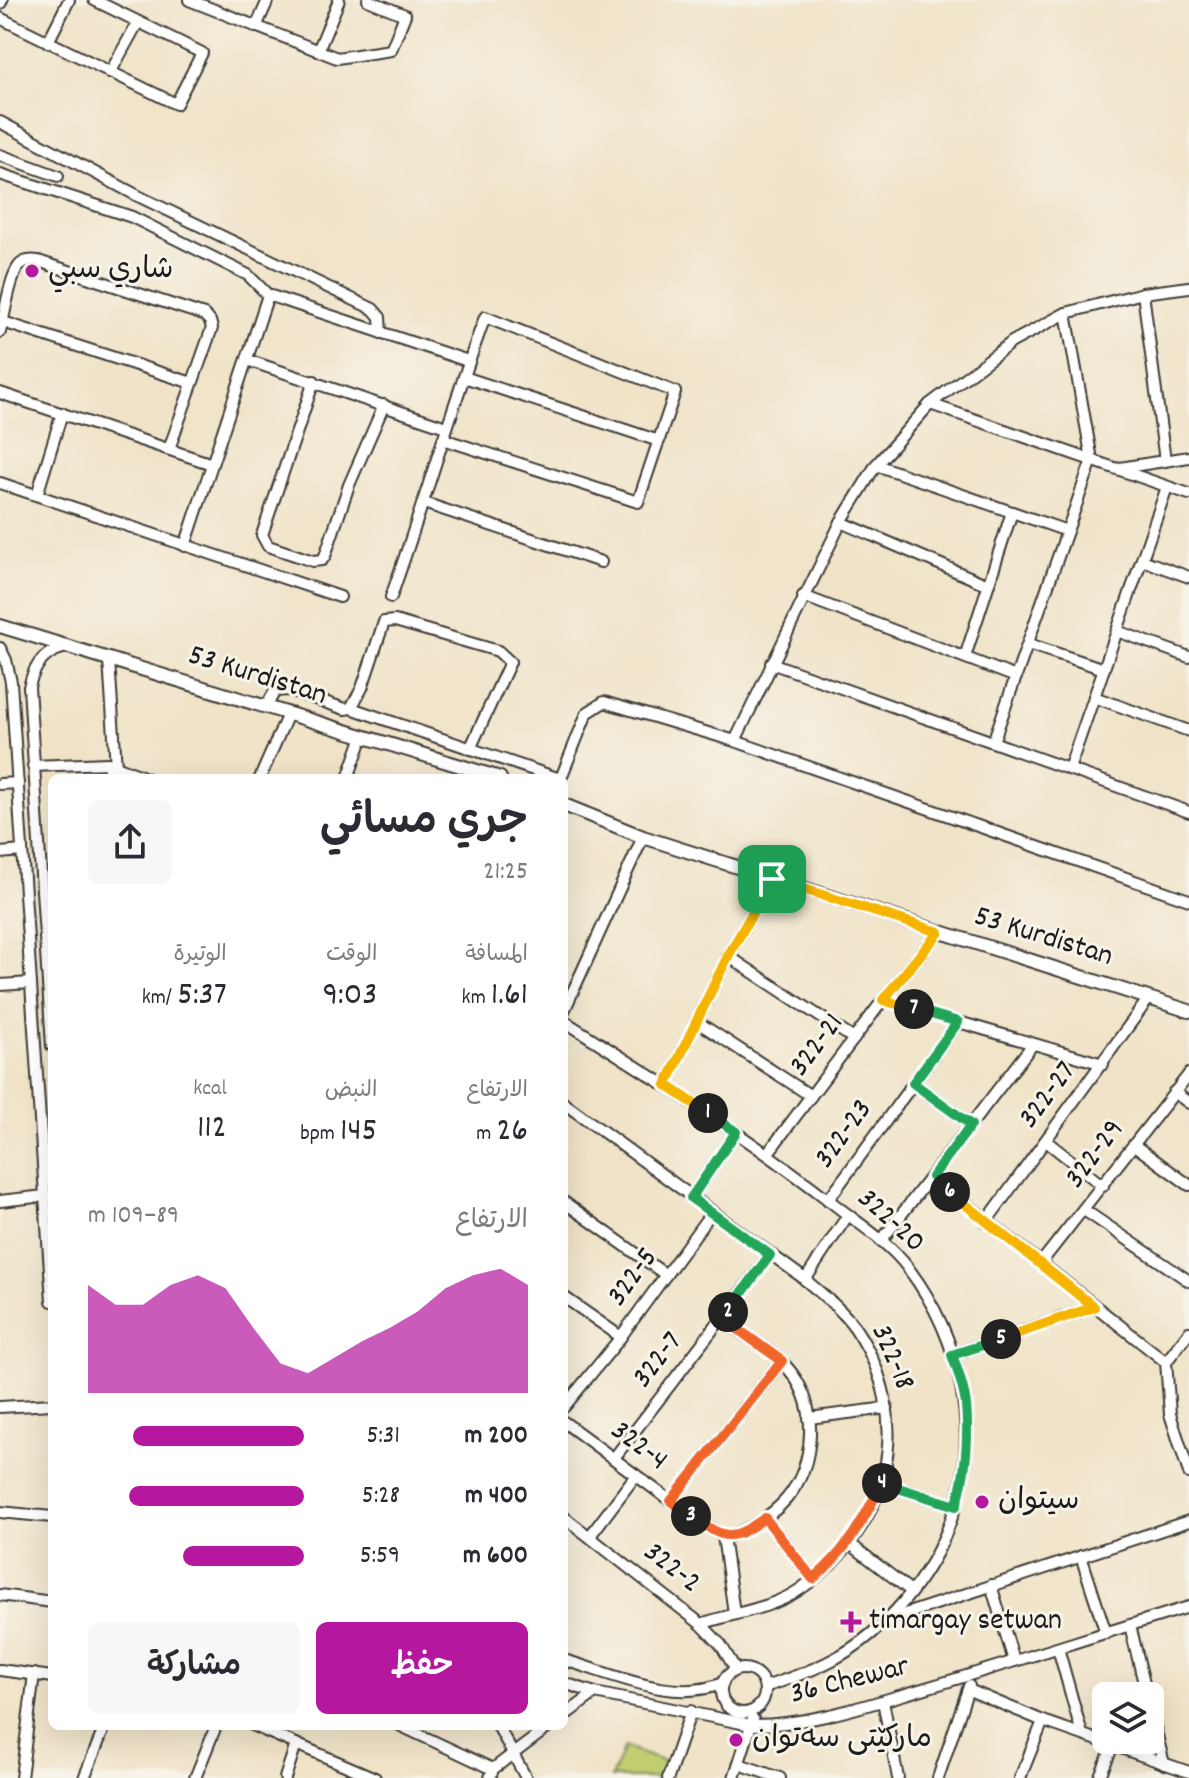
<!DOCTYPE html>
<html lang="ar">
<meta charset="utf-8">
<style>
:root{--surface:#fff;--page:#f7f7f7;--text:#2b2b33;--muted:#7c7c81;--accent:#b5179e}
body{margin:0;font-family:Dekko,"Playpen Sans Arabic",sans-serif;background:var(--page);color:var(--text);direction:rtl;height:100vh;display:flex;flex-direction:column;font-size:30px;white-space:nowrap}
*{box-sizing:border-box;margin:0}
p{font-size:26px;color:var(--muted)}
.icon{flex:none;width:44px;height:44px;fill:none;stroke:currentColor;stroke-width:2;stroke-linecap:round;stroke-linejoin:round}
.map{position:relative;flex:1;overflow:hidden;direction:ltr}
.panel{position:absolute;left:48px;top:774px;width:520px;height:956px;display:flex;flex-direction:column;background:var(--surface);border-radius:12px;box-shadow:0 8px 32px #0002;direction:rtl}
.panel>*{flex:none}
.fabs{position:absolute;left:1092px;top:1682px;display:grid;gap:16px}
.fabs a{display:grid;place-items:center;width:72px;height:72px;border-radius:12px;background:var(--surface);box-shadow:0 8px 32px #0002;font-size:40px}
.pin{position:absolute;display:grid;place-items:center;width:68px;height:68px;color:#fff;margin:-34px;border-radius:16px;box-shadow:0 4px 12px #0006}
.km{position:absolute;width:40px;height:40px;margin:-20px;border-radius:50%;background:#222;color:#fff;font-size:22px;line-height:40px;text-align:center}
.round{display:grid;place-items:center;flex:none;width:84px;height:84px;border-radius:12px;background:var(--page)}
.overview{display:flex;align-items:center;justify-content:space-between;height:136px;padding:0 40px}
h1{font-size:44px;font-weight:600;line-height:60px}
.metrics{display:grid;grid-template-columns:repeat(3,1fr);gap:12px;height:136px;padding:8px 40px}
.metrics div{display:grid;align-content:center}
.metrics b{font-size:34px;font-weight:600}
.metrics small{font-size:22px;font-weight:400}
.metrics p{font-size:22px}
.chart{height:224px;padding:16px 40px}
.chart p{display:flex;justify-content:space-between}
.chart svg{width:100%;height:144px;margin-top:8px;fill:var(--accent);opacity:.7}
.cta{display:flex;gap:16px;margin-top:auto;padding:16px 40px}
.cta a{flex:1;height:92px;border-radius:12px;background:var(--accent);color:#fff;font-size:32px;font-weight:600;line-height:92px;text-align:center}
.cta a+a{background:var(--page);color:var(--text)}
ul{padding:0 40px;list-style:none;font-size:26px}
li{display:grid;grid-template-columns:128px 96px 1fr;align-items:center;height:60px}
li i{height:20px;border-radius:10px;background:var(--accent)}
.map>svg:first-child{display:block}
.green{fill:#c1cd6f;stroke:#6e7446;stroke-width:2}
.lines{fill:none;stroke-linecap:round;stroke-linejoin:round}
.minor-casing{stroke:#3c3a36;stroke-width:14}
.major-casing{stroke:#3c3a36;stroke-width:16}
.minor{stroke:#fff;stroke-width:10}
.major{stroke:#fff;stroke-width:12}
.split-1-casing{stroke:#fff;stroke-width:16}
.split-2-casing{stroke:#fff;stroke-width:16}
.split-3-casing{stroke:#fff;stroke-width:16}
.split-4-casing{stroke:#fff;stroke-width:16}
.split-5-casing{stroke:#fff;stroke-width:16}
.split-6-casing{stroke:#fff;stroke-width:16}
.split-7-casing{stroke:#fff;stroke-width:16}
.split-8-casing{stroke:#fff;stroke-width:16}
.split-1{stroke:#f5b400;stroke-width:10}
.split-2{stroke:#22a559;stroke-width:10}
.split-3{stroke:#f0652b;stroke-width:10}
.split-4{stroke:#f0652b;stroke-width:10}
.split-5{stroke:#22a559;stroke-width:10}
.split-6{stroke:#f5b400;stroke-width:10}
.split-7{stroke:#22a559;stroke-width:10}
.split-8{stroke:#f5b400;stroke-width:10}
.poi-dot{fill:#b5179e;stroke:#f7f3e8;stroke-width:3}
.labels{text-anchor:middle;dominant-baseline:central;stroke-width:6;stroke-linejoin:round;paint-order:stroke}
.poi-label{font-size:30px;fill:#1c1c1c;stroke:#f7f3e8;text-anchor:start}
.street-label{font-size:30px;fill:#1c1c1c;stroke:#f7f3e8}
</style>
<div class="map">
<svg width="1189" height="1778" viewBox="0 0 1189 1778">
<rect width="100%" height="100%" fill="#f7f3e8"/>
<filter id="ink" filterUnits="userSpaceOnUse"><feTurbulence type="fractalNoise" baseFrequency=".0125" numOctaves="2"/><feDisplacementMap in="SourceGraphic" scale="16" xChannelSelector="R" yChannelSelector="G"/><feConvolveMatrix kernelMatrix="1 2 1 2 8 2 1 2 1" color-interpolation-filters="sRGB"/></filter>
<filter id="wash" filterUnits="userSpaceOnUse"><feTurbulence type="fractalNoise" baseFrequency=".006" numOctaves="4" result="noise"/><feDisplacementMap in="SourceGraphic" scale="32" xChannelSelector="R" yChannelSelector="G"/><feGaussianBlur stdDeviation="1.8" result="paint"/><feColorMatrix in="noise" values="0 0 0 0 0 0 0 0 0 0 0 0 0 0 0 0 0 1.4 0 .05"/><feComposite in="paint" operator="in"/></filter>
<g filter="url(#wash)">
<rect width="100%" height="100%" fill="#f0e3c8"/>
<polygon class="green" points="624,1747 665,1762 659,1778 611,1778"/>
</g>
<g filter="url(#ink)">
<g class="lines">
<defs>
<g id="minor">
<polyline points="189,0 337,58 391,50 405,15 368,0"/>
<polyline points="0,4 2,0"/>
<polyline points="0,18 176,104 202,53 94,0"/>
<polyline points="256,27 268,0"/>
<polyline points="48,42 69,0"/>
<polyline points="318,51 339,0"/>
<polyline points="110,73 138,22"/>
<polyline points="0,122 138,196 373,309 380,317 381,333"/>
<polyline points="0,155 58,176"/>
<polyline points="0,174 132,217 248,275 268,295 468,361"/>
<polyline points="1143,293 1165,461"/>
<polyline points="3,322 192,383"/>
<path d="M0,332C5,315 9,279 19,266C24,260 31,260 38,261L204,315L210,321L212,328L169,449"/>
<polyline points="247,360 446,427"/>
<polyline points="464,377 659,441"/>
<polyline points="314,381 262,535 268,546 313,561 322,560 325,556 349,485 384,405"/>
<polyline points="0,393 212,464"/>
<polyline points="930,404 1189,494"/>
<polyline points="876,465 1067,531"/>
<polyline points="1120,468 1189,457"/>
<polyline points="0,483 340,597"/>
<polyline points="37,495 62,413"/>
<polyline points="424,503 601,562"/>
<polyline points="841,522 988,585"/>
<polyline points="185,546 268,295"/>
<polyline points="1142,560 1189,577"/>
<polyline points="803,596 1016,677"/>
<path d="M391,597C424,504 451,409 485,317L675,392L638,502L443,439"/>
<polyline points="1117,631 1189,657"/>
<polyline points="1028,644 1104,669"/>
<polyline points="0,648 6,660 11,682 52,1301"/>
<polyline points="965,657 1012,512"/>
<polyline points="109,660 116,767"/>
<polyline points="771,663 1189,812"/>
<polyline points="1094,697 1189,731"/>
<polyline points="266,707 275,691 289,690 345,709 351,708 362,688 384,622 395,621 498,651 510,662 470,749"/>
<polyline points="351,708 557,778"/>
<polyline points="735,741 841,522 876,465 930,404 1012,342 1066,313 1143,293 1189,287"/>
<polyline points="993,742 1092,460 1066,313"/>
<polyline points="111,764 146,778"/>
<polyline points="33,766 108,763 110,778"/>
<polyline points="1069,769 1167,487"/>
<polyline points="260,778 288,714"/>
<polyline points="348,778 363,736"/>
<polyline points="561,778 587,713 604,702 735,741 1189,900"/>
<polyline points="0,784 18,783"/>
<polyline points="0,853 22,851"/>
<polyline points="728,956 854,1039"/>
<polyline points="0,985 31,983"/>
<polyline points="883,1000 1103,1064"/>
<polyline points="564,1011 643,837"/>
<path d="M564,1021C655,1078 745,1135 830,1201C856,1222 888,1241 908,1268C962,1339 982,1436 951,1520C931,1577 886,1632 832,1660C810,1672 788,1679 765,1687"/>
<polyline points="696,1021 811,1096"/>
<path d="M52,1046L29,687C34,665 46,649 70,647"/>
<polyline points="913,1083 971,1125"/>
<polyline points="666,1085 728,956 772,879"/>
<polyline points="1174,1092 1189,1103"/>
<path d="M564,1103L802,1277C820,1293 841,1308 855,1328C917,1420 890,1529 799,1590C771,1609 733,1613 701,1624"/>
<polyline points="1046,1141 1103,1186"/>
<polyline points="1134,1145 1189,1185"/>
<polyline points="768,1153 883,1000 939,932"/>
<polyline points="932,1177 1166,1362"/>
<polyline points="691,1198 736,1132"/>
<polyline points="828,1200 958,1022"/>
<polyline points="0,1201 45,1196 49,1198"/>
<polyline points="564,1202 666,1275"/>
<polyline points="1084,1210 1189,1281"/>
<polyline points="986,1222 1149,998"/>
<polyline points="881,1241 1033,1044"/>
<polyline points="1040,1264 1189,1074"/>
<polyline points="805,1280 848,1215"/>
<polyline points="564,1297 621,1337"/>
<polyline points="952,1355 1094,1307"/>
<polyline points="1166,1362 1170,1414 1189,1473"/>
<polyline points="1166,1362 1189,1332"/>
<polyline points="0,1407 52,1404"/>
<polyline points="564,1407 617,1342 711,1213"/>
<polyline points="809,1418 887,1408"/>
<polyline points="564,1422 687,1513 723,1536"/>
<polyline points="614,1458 770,1255"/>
<polyline points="881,1483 956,1506"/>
<polyline points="671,1501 782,1361"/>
<polyline points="0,1512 52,1517"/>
<polyline points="564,1517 701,1624 721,1645 736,1670"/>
<polyline points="765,1518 813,1579"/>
<polyline points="590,1536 636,1475"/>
<path d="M723,1536L728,1537C777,1518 808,1488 810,1434C811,1409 803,1385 786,1366C769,1346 740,1337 724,1317"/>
<polyline points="723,1536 734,1613"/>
<polyline points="849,1543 911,1591"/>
<polyline points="1081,1556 1106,1633"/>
<polyline points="991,1585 1014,1661"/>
<polyline points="0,1595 52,1602"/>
<polyline points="887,1620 1189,1521"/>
<polyline points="1130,1625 1147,1696"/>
<polyline points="1058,1648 1082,1734"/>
<path d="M564,1660C613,1674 674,1704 723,1683"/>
<circle cx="743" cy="1691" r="22"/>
<polyline points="0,1670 52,1677"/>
<path d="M564,1683L595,1693L751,1725C809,1725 864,1706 919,1690C1009,1664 1099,1634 1189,1607"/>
<polyline points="969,1690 1043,1721 1189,1772"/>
<polyline points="883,1701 898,1778"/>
<polyline points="1150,1707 1164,1764"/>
<polyline points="564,1716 595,1693"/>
<polyline points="254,1726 375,1778"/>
<polyline points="401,1726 493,1769"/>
<polyline points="498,1726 526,1778"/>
<polyline points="739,1764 780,1778"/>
<polyline points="21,1778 34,1674"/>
<polyline points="84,1778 105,1726"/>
<polyline points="195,1778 216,1726"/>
<polyline points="285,1778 296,1744"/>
<polyline points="490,1778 493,1769 550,1726"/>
<polyline points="668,1778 691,1711"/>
<polyline points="734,1778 753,1719"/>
<polyline points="938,1778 969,1686"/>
<polyline points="1020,1778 1043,1721"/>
<polyline points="1099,1778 1113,1746"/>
</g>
<g id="major">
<polyline points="0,626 500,778"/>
<polyline points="564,805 643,837 1189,1011"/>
</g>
</defs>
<use href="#minor" class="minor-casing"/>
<use href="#major" class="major-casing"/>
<use href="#minor" class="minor"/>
<use href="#major" class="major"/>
</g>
</g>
<g class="lines" filter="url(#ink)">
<defs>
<polyline id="split-1" points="708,1113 666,1085 728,956 772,879"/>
<polyline id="split-2" points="708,1113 736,1132 691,1198 770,1255 728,1312"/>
<polyline id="split-3" points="691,1516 671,1501 782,1361 725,1320 724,1317 728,1312"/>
<path id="split-4" d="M691,1516C725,1539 729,1543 765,1518L813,1579C846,1552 864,1520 882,1483"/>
<path id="split-5" d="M882,1483L956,1506C966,1475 969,1437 966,1405C964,1388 958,1371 952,1355L1001,1339"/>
<polyline id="split-6" points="950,1192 1094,1307 1001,1339"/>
<polyline id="split-7" points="914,1009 958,1022 913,1083 971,1125 932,1177 950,1192"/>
<polyline id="split-8" points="772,879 939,932 883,1000 914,1009"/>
</defs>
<use href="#split-1" class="split-1-casing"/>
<use href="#split-2" class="split-2-casing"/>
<use href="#split-3" class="split-3-casing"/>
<use href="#split-4" class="split-4-casing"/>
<use href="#split-5" class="split-5-casing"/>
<use href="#split-6" class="split-6-casing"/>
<use href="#split-7" class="split-7-casing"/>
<use href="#split-8" class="split-8-casing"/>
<use href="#split-1" class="split-1"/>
<use href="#split-2" class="split-2"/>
<use href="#split-3" class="split-3"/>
<use href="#split-4" class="split-4"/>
<use href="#split-5" class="split-5"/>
<use href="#split-6" class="split-6"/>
<use href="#split-7" class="split-7"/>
<use href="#split-8" class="split-8"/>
</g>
<g class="poi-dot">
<circle cx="32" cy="271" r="8"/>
<circle cx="982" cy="1502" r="8"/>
<path d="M847 1610h8v8h8v8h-8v8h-8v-8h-8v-8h8z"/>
<circle cx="736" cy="1740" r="8"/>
</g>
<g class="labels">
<g class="poi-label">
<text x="48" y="271">شاري سبي</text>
<text x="998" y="1502">سيتوان</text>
<text x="869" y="1622">timargay setwan</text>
<text x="752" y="1740">مارکێتی سەتوان</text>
</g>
<g class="street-label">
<text transform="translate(257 677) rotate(17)">53 Kurdistan</text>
<text transform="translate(1043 938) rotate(17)">53 Kurdistan</text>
<text transform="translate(818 1046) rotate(-53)">322-21</text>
<text transform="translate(1049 1096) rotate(-53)">322-27</text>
<text transform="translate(845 1135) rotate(-54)">322-23</text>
<text transform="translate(1096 1155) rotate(-53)">322-29</text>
<text transform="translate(890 1222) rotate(42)">322-20</text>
<text transform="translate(634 1278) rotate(-54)">322-5</text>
<text transform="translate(891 1358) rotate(67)">322-18</text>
<text transform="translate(659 1361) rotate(-52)">322-7</text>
<text transform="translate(638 1447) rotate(37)">322-4</text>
<text transform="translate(671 1569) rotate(38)">322-2</text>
<text transform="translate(850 1682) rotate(-14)">36 Chewar</text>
</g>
</g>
</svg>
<div class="fabs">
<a><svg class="icon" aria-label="layers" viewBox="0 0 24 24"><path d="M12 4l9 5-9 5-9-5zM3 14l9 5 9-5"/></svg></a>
</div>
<div class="pin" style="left:772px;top:879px;background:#1e9e55"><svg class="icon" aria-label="arrive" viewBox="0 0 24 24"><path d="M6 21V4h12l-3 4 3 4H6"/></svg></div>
<b class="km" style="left:708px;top:1113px">1</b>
<b class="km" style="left:728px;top:1312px">2</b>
<b class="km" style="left:691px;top:1516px">3</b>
<b class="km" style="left:882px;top:1483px">4</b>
<b class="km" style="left:1001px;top:1339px">5</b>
<b class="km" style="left:950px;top:1192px">6</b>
<b class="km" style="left:914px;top:1009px">7</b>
<section class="panel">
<div class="overview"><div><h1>جري مسائي</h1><p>21:25</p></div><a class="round"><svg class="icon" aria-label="share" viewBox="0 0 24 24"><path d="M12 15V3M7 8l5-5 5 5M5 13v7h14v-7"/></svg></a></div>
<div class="metrics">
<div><p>المسافة</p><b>1.61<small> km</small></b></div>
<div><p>الوقت</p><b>9:03</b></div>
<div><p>الوتيرة</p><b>5:37<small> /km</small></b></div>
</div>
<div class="metrics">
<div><p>الارتفاع</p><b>26<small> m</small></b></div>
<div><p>النبض</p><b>145<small> bpm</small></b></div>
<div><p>kcal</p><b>112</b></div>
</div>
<div class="chart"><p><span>الارتفاع</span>89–109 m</p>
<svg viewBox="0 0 160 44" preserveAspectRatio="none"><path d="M0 44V11L10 17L20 17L30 11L40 8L50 12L60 24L70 35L80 38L90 33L100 28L110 24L120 19L130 12L140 8L150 6L160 11V44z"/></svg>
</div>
<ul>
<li><b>200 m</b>5:31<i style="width:79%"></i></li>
<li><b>400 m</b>5:28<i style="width:81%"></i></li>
<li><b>600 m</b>5:59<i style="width:56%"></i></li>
</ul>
<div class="cta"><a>حفظ</a><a>مشاركة</a></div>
</section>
</div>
